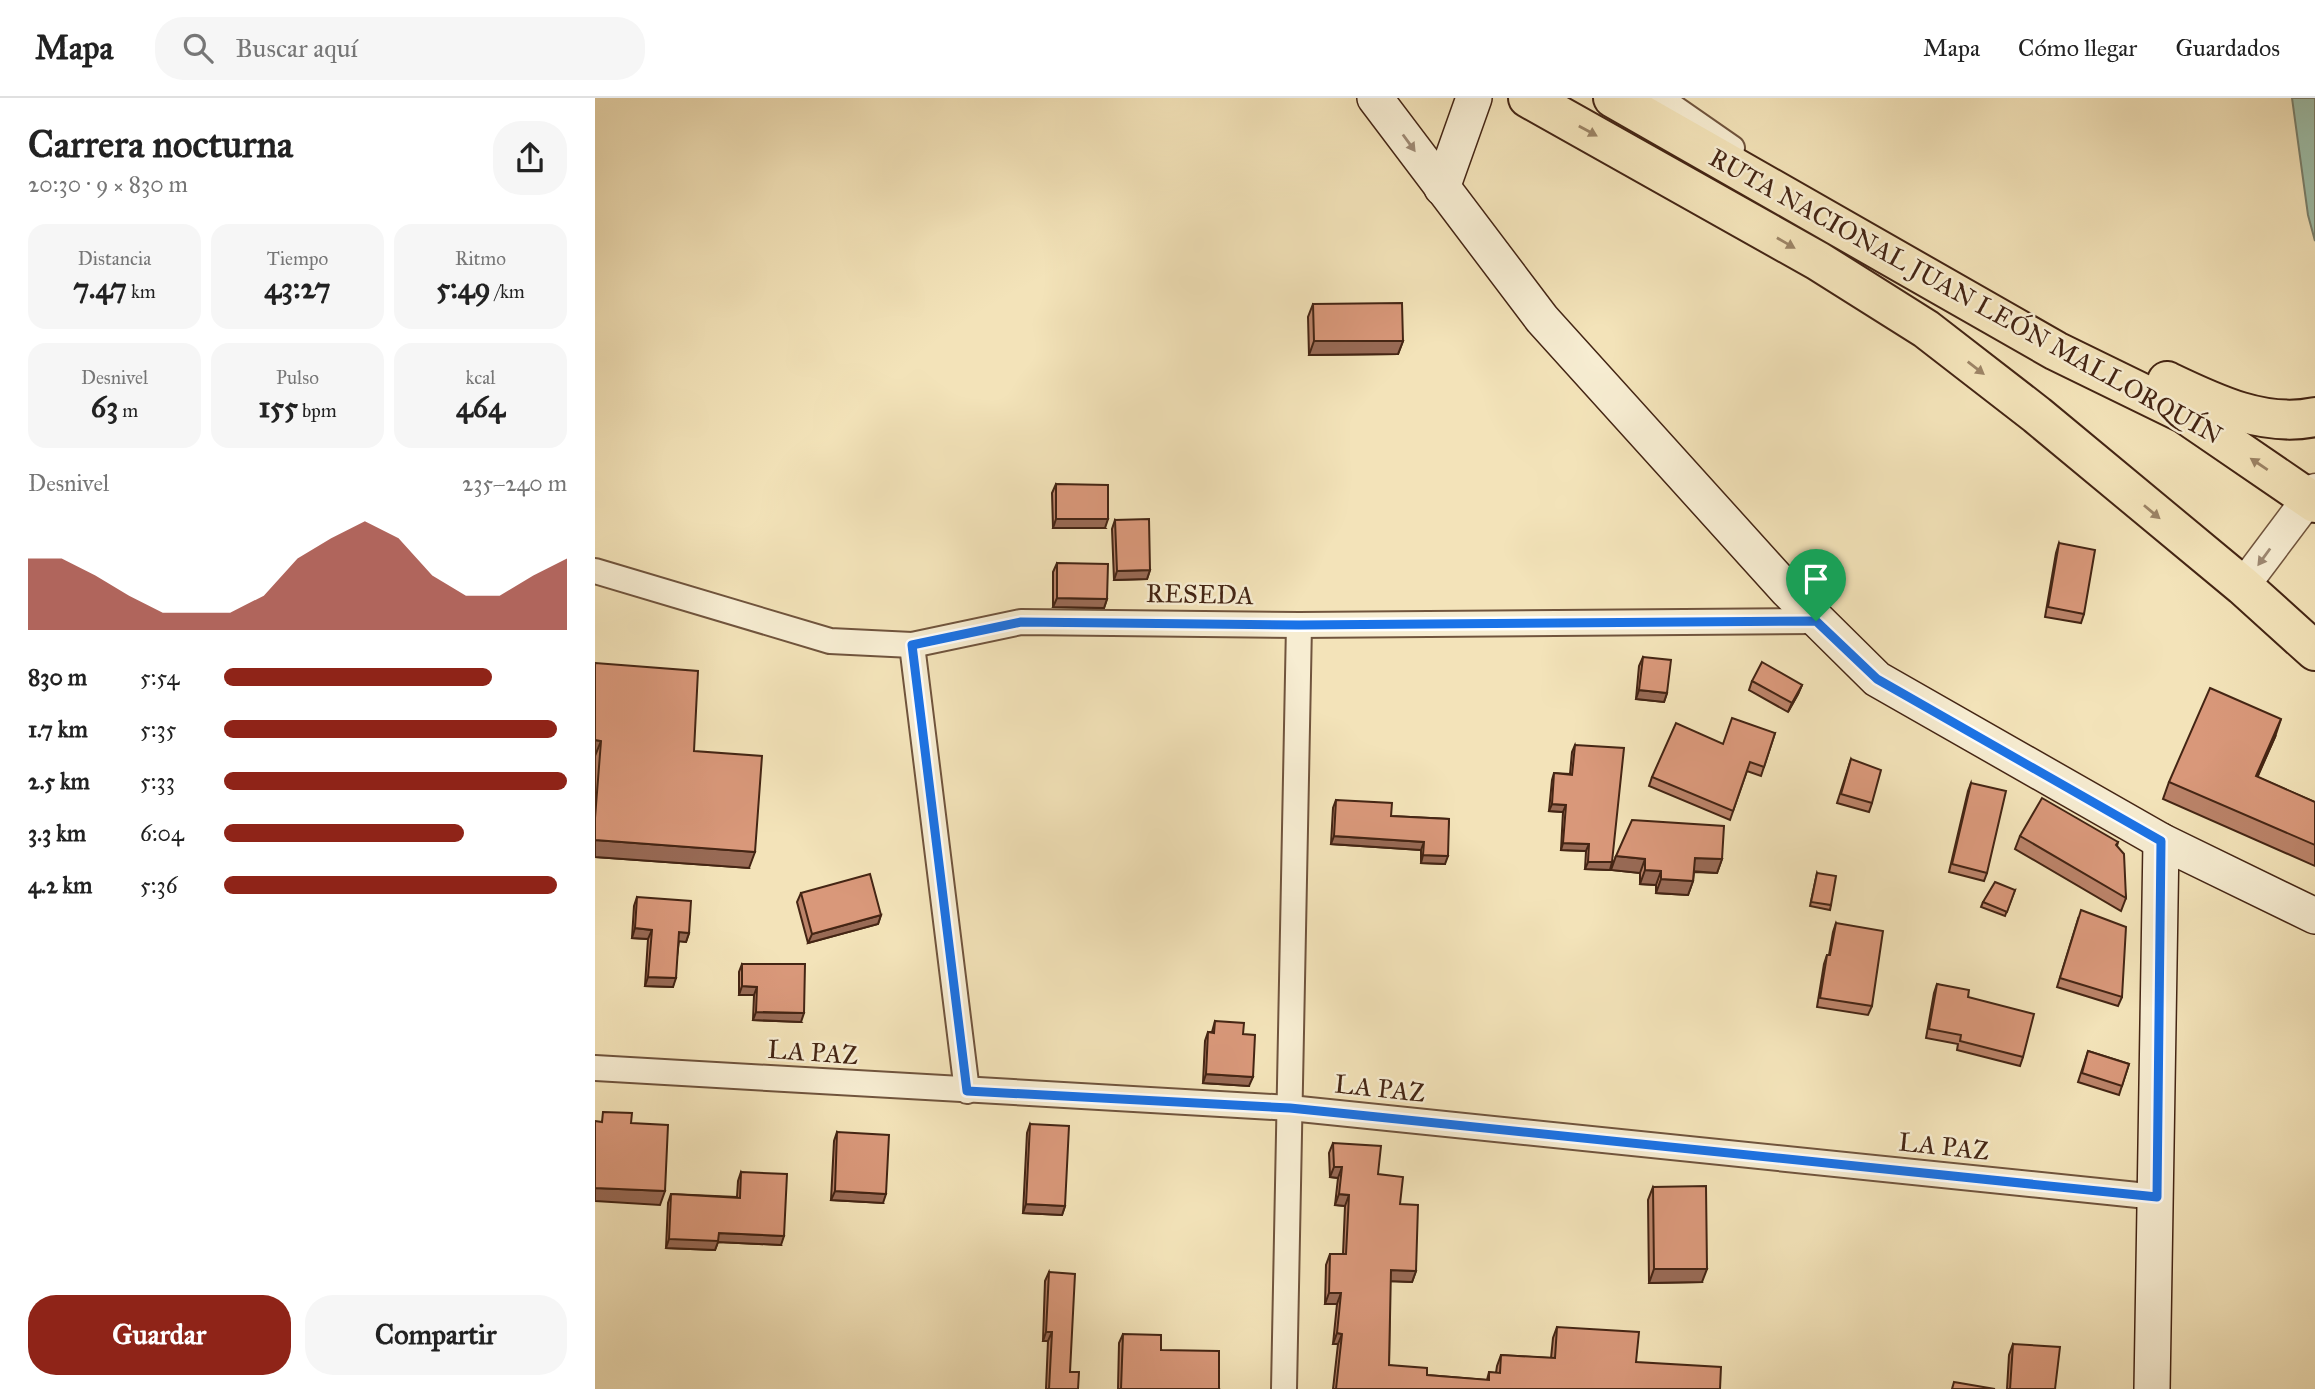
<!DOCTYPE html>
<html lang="es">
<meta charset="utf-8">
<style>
:root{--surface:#fff;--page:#f6f6f6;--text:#222;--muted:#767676;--line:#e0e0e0;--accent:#8f2418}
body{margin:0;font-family:"IM FELL Great Primer",serif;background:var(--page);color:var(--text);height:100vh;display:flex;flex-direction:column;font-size:26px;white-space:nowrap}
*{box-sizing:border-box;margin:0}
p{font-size:23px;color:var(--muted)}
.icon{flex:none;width:38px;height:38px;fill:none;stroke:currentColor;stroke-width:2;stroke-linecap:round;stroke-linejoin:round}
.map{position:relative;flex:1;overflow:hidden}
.sheet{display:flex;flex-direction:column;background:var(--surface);width:595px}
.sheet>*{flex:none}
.pin{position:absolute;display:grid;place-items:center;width:60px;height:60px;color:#fff;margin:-72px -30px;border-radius:50% 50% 50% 0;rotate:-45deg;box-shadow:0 0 7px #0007}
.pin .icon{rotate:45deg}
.round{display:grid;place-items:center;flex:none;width:74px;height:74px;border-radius:28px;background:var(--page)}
.headline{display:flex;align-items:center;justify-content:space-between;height:119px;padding:0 28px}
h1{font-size:38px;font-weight:700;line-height:52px}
.metrics{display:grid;grid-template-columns:repeat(3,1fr);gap:10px;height:119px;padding:7px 28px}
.metrics div{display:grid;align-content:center;border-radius:18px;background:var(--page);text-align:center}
.metrics b{font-size:30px;font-weight:700}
.metrics small{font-size:19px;font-weight:400}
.metrics p{font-size:19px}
.chart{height:196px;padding:14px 28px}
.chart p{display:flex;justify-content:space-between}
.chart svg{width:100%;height:126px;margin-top:7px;fill:var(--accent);opacity:.7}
.primary-button{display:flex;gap:14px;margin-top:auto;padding:14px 28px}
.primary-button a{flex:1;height:80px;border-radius:28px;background:var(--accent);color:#fff;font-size:28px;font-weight:700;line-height:80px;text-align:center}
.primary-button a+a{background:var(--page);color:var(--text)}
ul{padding:0 28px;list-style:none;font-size:23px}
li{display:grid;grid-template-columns:112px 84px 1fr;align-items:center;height:52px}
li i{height:18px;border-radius:9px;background:var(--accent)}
header{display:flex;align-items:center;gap:42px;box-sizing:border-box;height:98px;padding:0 35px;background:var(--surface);border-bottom:2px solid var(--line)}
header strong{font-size:33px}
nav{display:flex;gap:38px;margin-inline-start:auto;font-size:24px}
.search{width:490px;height:63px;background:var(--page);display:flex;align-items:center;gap:18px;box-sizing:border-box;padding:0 24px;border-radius:28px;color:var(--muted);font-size:26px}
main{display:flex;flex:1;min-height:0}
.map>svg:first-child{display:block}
.water{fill:#9dbfaa;stroke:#79816e;stroke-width:2}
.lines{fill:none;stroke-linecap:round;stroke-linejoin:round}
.minor-casing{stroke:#70543d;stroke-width:28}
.tertiary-casing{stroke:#70543d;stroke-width:35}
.secondary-casing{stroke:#442514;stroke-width:38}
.trunk-casing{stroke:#442514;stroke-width:42}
.minor{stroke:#f7edd2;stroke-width:24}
.tertiary{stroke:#f7edd2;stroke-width:32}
.secondary{stroke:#f7edd2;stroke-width:35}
.trunk{stroke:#f3e3b9;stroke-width:38}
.wall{fill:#bb8369;stroke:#442514;stroke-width:2}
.shaded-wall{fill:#986a55;stroke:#442514;stroke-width:2}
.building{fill:#d9987a;stroke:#442514;stroke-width:2}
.oneway{fill:#9c8466}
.oneway2{fill:#9e8973}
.route-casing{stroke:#fff;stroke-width:14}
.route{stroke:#1a73e8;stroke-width:9}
.labels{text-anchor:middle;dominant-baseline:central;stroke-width:5;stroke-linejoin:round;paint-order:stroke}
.street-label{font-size:26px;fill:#442514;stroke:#f7edd2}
</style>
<header>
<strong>Mapa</strong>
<div class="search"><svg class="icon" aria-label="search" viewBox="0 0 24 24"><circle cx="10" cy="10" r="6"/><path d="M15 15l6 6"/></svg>Buscar aquí</div>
<nav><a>Mapa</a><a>Cómo llegar</a><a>Guardados</a></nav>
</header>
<main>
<section class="sheet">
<div class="headline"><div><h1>Carrera nocturna</h1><p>20:30 · 9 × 830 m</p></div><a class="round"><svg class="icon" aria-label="share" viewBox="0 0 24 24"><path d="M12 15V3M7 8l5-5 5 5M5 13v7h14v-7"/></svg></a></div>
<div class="metrics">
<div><p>Distancia</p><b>7.47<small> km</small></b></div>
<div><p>Tiempo</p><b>43:27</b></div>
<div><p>Ritmo</p><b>5:49<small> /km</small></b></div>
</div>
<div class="metrics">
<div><p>Desnivel</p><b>63<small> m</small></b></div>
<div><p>Pulso</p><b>155<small> bpm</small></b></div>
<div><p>kcal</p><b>464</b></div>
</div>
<div class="chart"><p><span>Desnivel</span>235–240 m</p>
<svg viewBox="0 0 160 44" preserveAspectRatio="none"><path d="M0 44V19L10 19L20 25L30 32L40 38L50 38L60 38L70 32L80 19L90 12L100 6L110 12L120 25L130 32L140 32L150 25L160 19V44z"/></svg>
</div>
<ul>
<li><b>830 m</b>5:54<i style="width:78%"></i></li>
<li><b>1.7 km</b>5:35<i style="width:97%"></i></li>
<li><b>2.5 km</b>5:33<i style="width:100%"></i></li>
<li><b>3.3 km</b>6:04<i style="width:70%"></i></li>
<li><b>4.2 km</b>5:36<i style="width:97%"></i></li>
</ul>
<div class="primary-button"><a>Guardar</a><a>Compartir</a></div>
</section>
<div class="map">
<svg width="1720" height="1291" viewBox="0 0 1720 1291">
<rect width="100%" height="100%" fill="#f3e3b9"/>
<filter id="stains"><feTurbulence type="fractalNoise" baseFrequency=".00286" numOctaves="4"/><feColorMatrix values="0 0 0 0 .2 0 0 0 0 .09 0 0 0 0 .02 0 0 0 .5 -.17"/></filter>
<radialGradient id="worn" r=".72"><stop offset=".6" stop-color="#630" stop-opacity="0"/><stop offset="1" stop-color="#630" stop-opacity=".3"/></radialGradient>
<polygon class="water" points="1697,0 1720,0 1720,143 1713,117"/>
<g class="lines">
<defs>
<g id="minor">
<polyline points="1065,0 1137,50"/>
<polyline points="0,473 235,543 317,547 426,524 704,527 1221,523"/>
<polyline points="317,547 372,993"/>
<polyline points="0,970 695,1010 1562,1099"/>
<polyline points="689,1291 704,527"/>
</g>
<polyline id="tertiary" points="1648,488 1720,392"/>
<g id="secondary">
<polyline points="780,0 947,221 1192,492 1282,581 1566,743 1720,818"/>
<polyline points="847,90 879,0"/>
<polyline points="1557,1291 1566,743"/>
</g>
<g id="trunk">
<polyline points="933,0 1223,163 1331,231 1442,317 1648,488 1720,553"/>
<polyline points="1018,0 1461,253 1590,316 1720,405"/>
<path d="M1572,283C1618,305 1669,330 1720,319"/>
</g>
</defs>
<use href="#minor" class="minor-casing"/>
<use href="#tertiary" class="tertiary-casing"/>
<use href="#secondary" class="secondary-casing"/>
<use href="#trunk" class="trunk-casing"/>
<use href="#minor" class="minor"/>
<use href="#tertiary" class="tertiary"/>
<use href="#secondary" class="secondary"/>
<use href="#trunk" class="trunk"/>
</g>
<g class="wall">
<polygon points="718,206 808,243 803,256 714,257 713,219"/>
<polygon points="461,386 510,430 458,430 457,395"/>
<polygon points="520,422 555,472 552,481 519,482 517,431"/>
<polygon points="1464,445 1489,516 1486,525 1450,519 1461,455"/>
<polygon points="462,465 512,501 509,510 458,509 458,474"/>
<polygon points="1048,559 1072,595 1069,604 1041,601 1044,568"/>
<polygon points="0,565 99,653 154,770 0,759"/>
<polygon points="1157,583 1207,587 1203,596 1193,614 1154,592"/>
<polygon points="1180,635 1166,678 1152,673 1135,722 1054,688 1057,679 1128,646"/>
<polygon points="1680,639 1662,679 1720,704 1720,768 1568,701 1574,684"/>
<polygon points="980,647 1015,772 990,771 991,753 966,752 968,714 954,713 957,682 959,675 975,676 977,654"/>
<polygon points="1256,661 1277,705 1274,714 1242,705"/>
<polygon points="1376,685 1392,775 1389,783 1354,774 1373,693"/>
<polygon points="741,702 796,718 854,721 850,766 826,765 826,752 736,746 738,710"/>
<polygon points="1425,738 1523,744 1522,748 1531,800 1526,813 1420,751"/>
<polygon points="1021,758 1127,761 1122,775 1099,774 1098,783 1093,797 1061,795 1061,787 1045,786 1045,775 1016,772"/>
<polygon points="1222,775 1236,807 1235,812 1215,808"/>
<polygon points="1420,792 1410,818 1386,809 1388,804"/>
<polygon points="206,795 286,817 283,826 213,845 202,804"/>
<polygon points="42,799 94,835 91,844 84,843 78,889 50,888 53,841 37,840 39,808"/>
<polygon points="1483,821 1527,899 1523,908 1462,889"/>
<polygon points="1241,825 1277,908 1273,917 1222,909 1229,866 1232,857 1234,857 1238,834"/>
<polygon points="147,866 206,924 158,922 159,897 144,897 144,874"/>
<polygon points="1342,886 1373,899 1428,959 1425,968 1362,952 1363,946 1331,940 1339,895"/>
<polygon points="620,923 648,936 654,988 608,985 610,943 613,934 617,934"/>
<polygon points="1493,953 1534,966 1524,997 1483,984"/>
<polygon points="435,1026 470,1108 467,1117 428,1115 432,1035"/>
<polygon points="242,1034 288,1105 236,1102 239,1043"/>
<polygon points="738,1045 783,1076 805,1106 821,1173 817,1184 795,1183 794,1267 832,1277 892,1282 894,1274 901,1275 902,1268 906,1257 956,1260 958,1240 962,1229 1041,1264 1125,1291 738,1291 743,1246 738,1246 742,1206 730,1206 731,1167 735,1156 748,1156 750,1108 740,1107 743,1080 735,1079 734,1055"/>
<polygon points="146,1074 186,1147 123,1144 120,1152 71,1150 73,1105 76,1096 142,1099 143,1083"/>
<polygon points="1058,1089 1107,1184 1054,1185 1053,1102"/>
<polygon points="454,1174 475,1274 483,1291 451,1291 453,1243 448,1243 450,1183"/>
<polygon points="528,1236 566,1252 624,1291 523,1291 524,1245"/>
<polygon points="1418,1246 1460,1291 1412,1291 1414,1257"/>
</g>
<g class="shaded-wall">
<polygon points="719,243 808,243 803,256 714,257"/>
<polygon points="461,421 513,421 510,430 458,430"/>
<polygon points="555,472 552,481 519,482 522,473"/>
<polygon points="462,500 512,501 509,510 458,509"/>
<polygon points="1207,587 1203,596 1193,614 1197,605"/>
<polygon points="1044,592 1072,595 1069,604 1041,601"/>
<polygon points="1686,621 1680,639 1655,696 1661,678"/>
<polygon points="0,642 6,643 0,658"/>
<polygon points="957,706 971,707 968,714 954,713"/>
<polygon points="739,738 829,744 826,752 736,746"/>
<polygon points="0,742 160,754 154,770 0,759"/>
<polygon points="968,745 994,746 991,753 966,752"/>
<polygon points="828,757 853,758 850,766 826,765"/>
<polygon points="1021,758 1050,761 1045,775 1016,772"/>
<polygon points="1100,760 1127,761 1122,775 1095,773"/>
<polygon points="993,764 1017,764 1015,772 990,771"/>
<polygon points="1050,772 1066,773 1061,787 1045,786"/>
<polygon points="1066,781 1098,783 1093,797 1061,795"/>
<polygon points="286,817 283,826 213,845 217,836"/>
<polygon points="40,830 57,832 53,841 37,840"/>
<polygon points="84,834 94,835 91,844 81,843"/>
<polygon points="53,879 81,880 78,889 50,888"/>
<polygon points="147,888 162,889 159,897 144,897"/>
<polygon points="161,914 209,915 206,924 158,922"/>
<polygon points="611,976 658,979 654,988 608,985"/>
<polygon points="739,1069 747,1069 743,1080 735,1079"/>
<polygon points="0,1090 70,1093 65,1107 0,1103"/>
<polygon points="240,1093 291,1096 288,1105 236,1102"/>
<polygon points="744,1096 754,1097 750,1108 740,1107"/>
<polygon points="431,1106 470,1108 467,1117 428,1115"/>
<polygon points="124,1135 189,1138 186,1147 123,1144 120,1152 71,1150 74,1141"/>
<polygon points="1059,1171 1112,1171 1107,1184 1054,1185"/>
<polygon points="796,1172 821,1173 817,1184 792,1183"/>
<polygon points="734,1195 746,1195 742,1206 730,1206"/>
<polygon points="451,1234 457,1234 453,1243 448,1243"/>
<polygon points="742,1235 747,1236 743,1246 738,1246"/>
</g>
<g class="building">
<polygon points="807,205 808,243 719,243 718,206"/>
<polygon points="461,386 513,387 513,421 461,421"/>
<polygon points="554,421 555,472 522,473 520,422"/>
<polygon points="1464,445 1500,452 1489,516 1453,509"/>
<polygon points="462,465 513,466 512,501 462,500"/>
<polygon points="1048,559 1076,562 1072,595 1044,592"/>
<polygon points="1167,564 1207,587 1197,605 1157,583"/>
<polygon points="0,565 103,573 99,653 167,658 160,754 0,742 0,720 6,643 0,642"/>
<polygon points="1615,590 1686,621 1661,678 1720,704 1720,747 1574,684"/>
<polygon points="1137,620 1180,635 1169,669 1155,664 1138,713 1057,679 1081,625 1128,646"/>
<polygon points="980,647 1029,650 1017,764 993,764 994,746 968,745 971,707 957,706 959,675 977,677"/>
<polygon points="1256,661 1286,672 1277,705 1246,696"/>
<polygon points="1376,685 1411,693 1392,775 1357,766"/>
<polygon points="1447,700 1523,744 1521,747 1529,756 1531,800 1425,738"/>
<polygon points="741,702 797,705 796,718 854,721 853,758 828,757 829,744 739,738"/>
<polygon points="1037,722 1129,728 1127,761 1100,760 1098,783 1066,781 1066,773 1050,772 1050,761 1021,758"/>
<polygon points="1222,775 1241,778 1236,807 1216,804"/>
<polygon points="275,776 286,817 217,836 206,795"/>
<polygon points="1400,784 1420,792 1412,814 1388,804"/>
<polygon points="42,799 96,803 94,835 84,834 81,880 53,879 57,832 40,830"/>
<polygon points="1486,812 1531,829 1527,899 1465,880"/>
<polygon points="1241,825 1288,833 1277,908 1225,900 1232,857 1235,857"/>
<polygon points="147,866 210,866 209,915 161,914 162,889 147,888"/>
<polygon points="1342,886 1374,892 1373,899 1439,916 1428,959 1365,943 1366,937 1334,931"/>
<polygon points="620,923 649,925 648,936 660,937 658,979 611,976 613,934 619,935"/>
<polygon points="1493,953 1534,966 1527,988 1487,975"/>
<polygon points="8,1014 37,1015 36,1025 73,1027 70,1093 0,1090 0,1023 7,1024"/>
<polygon points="435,1026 474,1028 470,1108 431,1106"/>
<polygon points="242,1034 294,1037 291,1096 240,1093"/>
<polygon points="738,1045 786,1048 783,1076 808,1079 805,1106 823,1107 821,1173 796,1172 794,1267 832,1270 832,1277 894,1282 894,1274 905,1275 906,1257 960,1260 962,1229 1044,1234 1041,1264 1126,1269 1125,1291 741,1291 747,1236 742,1235 746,1195 734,1195 735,1156 751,1156 754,1097 744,1096 747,1069 739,1069"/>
<polygon points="146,1074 192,1076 189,1138 124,1135 123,1143 74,1141 76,1096 145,1100"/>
<polygon points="1111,1088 1112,1171 1059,1171 1058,1089"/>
<polygon points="454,1174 480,1176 475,1274 484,1274 483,1291 454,1291 457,1234 451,1234"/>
<polygon points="528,1236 566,1237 566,1252 624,1253 624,1291 526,1291"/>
<polygon points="1418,1246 1465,1249 1460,1291 1415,1291"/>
<polygon points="1359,1284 1400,1291 1357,1291"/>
</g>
<defs><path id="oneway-solid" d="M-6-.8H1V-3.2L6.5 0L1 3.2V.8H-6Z" transform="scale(1.75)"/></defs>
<g class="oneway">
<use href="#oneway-solid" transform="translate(993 33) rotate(29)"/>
<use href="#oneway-solid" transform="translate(1191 145) rotate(30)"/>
<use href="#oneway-solid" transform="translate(1381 270) rotate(38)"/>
<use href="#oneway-solid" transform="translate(1664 366) rotate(-146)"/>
<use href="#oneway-solid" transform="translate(1557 414) rotate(40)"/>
</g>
<g class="oneway2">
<use href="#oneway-solid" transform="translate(814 45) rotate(54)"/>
<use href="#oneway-solid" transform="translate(1669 459) rotate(126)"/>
</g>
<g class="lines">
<defs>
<polygon id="route" points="1221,523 1282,581 1566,743 1562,1099 695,1010 372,993 317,547 426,524 704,527"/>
</defs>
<use href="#route" class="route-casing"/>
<use href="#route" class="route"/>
</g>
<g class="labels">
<g class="street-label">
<text transform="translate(1371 198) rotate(29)">RUTA NACIONAL JUAN LEÓN MALLORQUÍN</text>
<text transform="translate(605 496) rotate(1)">RESEDA</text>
<text transform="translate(218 954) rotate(4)">LA PAZ</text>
<text transform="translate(785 990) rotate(6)">LA PAZ</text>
<text transform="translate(1349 1048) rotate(6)">LA PAZ</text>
</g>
</g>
<rect width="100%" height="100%" filter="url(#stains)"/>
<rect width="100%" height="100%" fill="url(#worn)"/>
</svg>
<div class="pin" style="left:1221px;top:523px;background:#1e9e55"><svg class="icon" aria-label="arrive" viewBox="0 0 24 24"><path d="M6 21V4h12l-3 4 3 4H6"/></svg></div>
</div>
</main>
